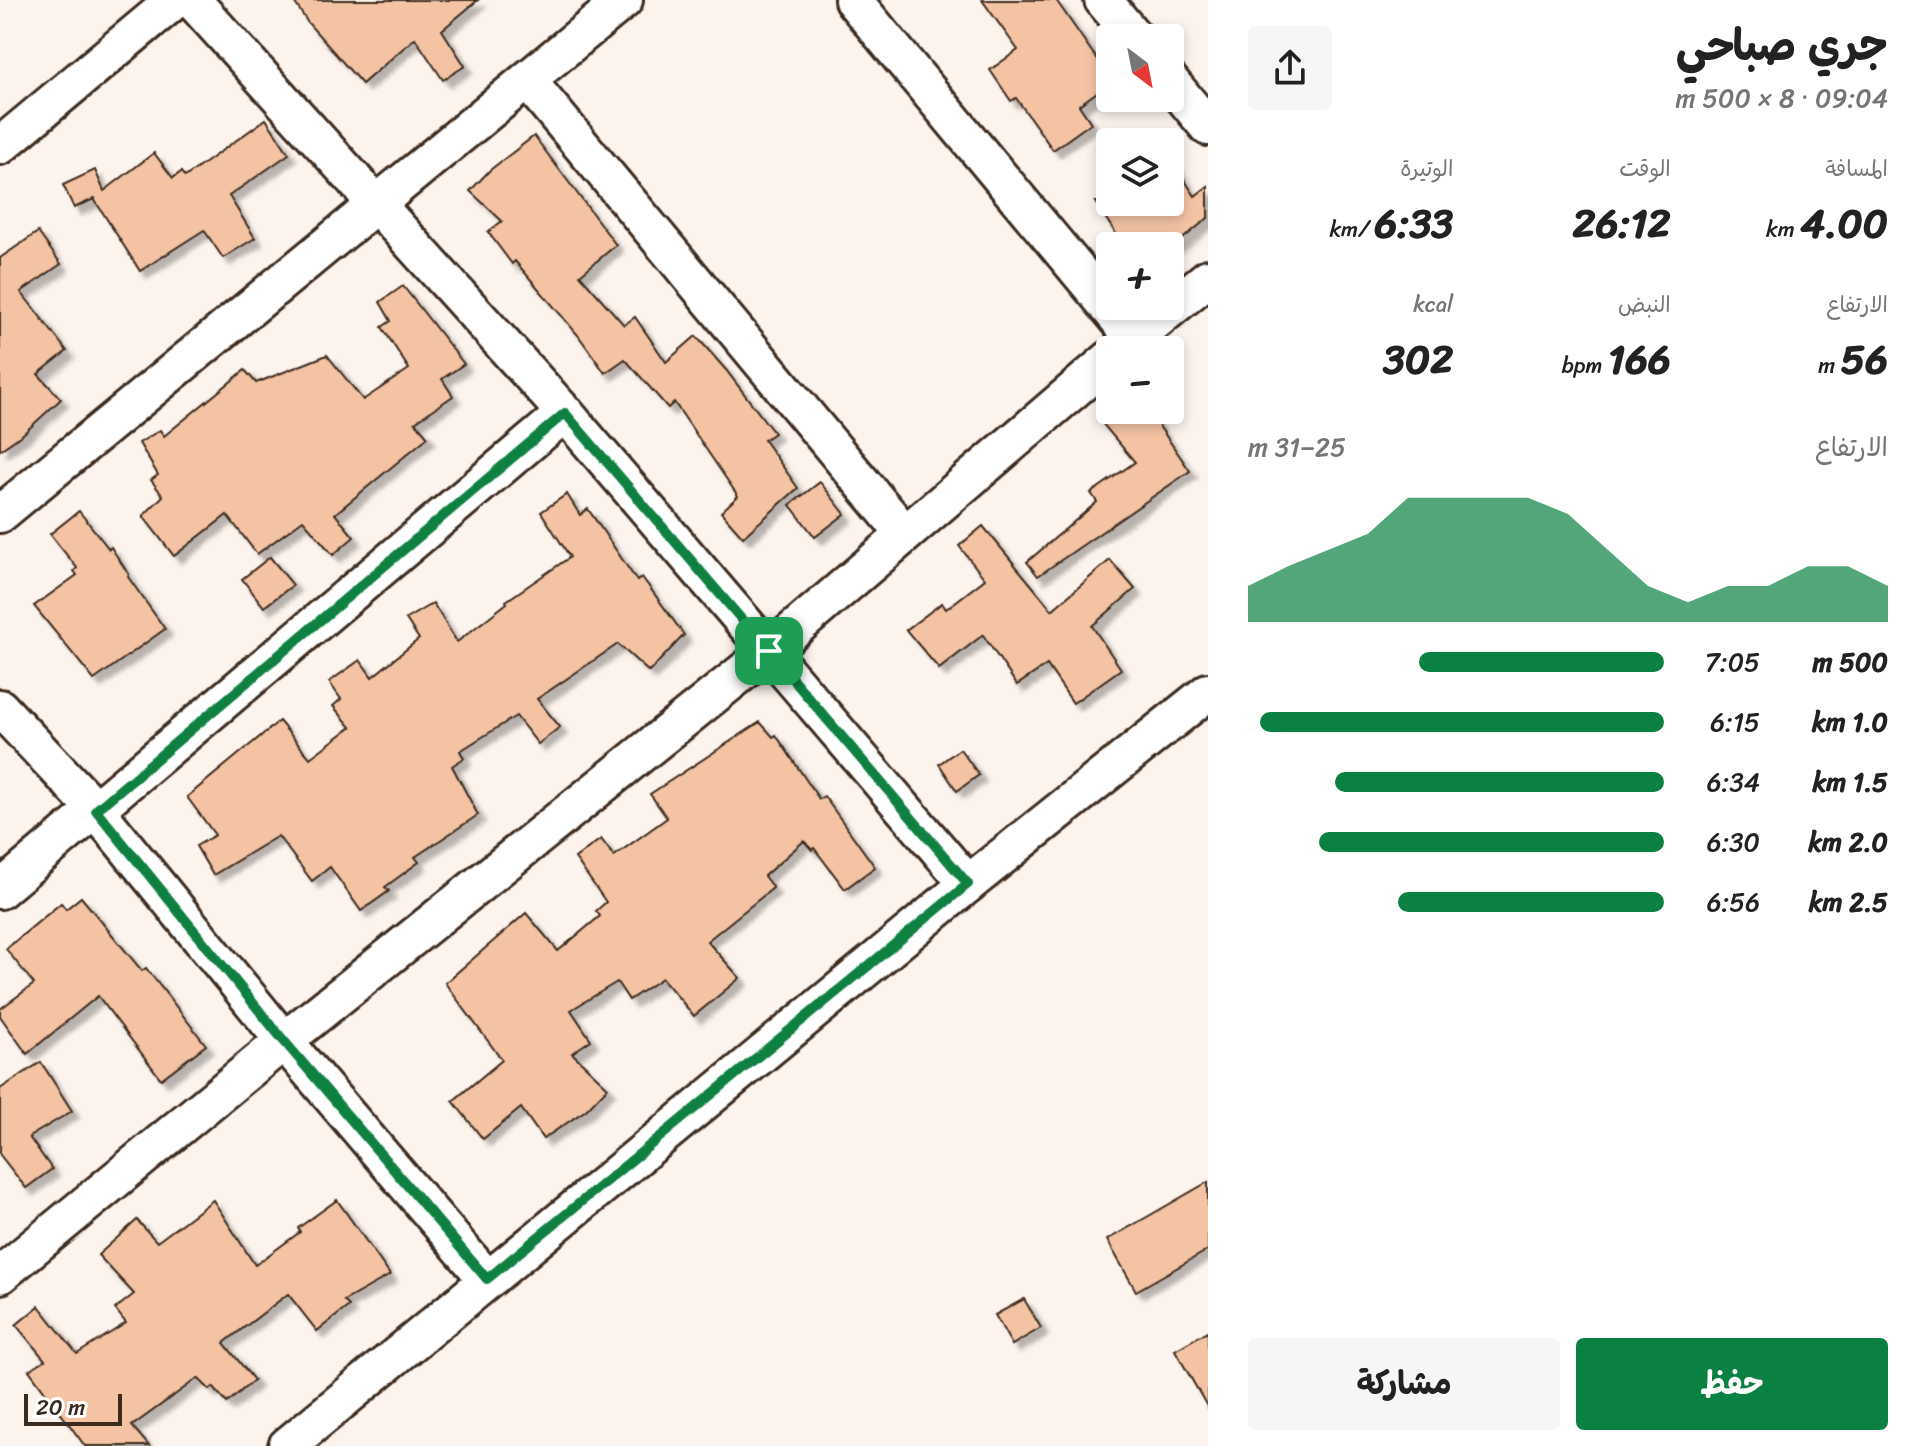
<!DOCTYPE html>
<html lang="ar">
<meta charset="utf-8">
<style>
:root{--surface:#fff;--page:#f6f6f6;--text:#222;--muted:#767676;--accent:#0b8043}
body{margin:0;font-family:Sriracha,"Playpen Sans Arabic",sans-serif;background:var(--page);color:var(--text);direction:rtl;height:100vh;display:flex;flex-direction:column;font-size:30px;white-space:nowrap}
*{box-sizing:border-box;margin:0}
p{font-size:26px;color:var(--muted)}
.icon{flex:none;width:44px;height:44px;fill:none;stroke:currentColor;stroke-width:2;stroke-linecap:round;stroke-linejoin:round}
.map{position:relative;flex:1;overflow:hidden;direction:ltr}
.side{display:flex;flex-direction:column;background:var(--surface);width:720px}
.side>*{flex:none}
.needle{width:52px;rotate:148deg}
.fabs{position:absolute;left:1096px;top:24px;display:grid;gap:16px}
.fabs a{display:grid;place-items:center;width:88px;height:88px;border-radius:8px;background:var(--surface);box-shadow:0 4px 12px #0003;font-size:40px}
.scale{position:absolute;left:24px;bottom:20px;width:98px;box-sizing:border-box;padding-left:8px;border:4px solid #3b2a1e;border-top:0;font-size:22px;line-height:28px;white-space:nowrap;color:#3b2a1e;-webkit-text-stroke:6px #fff;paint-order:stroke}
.pin{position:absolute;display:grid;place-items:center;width:68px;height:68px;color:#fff;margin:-34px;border-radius:16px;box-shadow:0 4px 12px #0006}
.round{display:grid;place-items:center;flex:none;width:84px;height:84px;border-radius:8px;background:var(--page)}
.headline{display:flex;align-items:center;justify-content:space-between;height:136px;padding:0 40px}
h1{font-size:44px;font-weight:700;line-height:60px}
.figures{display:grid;grid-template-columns:repeat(3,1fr);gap:12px;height:136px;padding:8px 40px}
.figures div{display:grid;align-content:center}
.figures b{font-size:40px;font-weight:700}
.figures small{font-size:22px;font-weight:400}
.figures p{font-size:22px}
.chart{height:224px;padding:16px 40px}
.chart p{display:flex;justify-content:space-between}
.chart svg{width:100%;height:144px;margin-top:8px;fill:var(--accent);opacity:.7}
.cta{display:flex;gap:16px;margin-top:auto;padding:16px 40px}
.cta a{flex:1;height:92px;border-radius:8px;background:var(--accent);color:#fff;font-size:32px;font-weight:700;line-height:92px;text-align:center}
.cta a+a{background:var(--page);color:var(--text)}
ul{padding:0 40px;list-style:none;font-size:26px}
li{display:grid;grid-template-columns:128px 96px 1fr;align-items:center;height:60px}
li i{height:20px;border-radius:10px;background:var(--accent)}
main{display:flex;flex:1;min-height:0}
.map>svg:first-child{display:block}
.building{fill:#f4c3a4;stroke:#3b2a1e;stroke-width:2;filter:url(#shadow)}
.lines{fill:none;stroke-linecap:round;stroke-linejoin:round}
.street-casing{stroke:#3b2a1e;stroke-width:42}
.street{stroke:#fff;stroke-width:36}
.route-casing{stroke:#fff;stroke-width:16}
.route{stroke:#0b8043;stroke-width:10}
</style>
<main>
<section class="side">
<div class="headline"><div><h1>جري صباحي</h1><p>09:04 · 8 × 500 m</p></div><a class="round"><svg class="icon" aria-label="share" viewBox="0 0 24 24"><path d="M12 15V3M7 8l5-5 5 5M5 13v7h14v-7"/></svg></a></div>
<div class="figures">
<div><p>المسافة</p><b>4.00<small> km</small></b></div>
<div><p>الوقت</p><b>26:12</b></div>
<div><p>الوتيرة</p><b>6:33<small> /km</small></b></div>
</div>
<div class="figures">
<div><p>الارتفاع</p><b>56<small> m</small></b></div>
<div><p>النبض</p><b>166<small> bpm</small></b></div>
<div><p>kcal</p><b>302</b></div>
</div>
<div class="chart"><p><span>الارتفاع</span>25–31 m</p>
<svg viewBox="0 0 160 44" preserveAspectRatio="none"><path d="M0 44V33L10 27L20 22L30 17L40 6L50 6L60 6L70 6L80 11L90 22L100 33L110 38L120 33L130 33L140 27L150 27L160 33V44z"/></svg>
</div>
<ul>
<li><b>500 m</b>7:05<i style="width:59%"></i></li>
<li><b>1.0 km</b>6:15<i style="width:97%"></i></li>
<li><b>1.5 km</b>6:34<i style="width:79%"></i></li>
<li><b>2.0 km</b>6:30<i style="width:83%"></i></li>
<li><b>2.5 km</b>6:56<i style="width:64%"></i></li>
</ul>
<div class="cta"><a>حفظ</a><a>مشاركة</a></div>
</section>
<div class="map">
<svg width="1208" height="1446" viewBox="0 0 1208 1446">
<defs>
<filter id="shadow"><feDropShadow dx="7" dy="7" stdDeviation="2" flood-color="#0004"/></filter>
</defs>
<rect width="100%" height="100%" fill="#fdf3ed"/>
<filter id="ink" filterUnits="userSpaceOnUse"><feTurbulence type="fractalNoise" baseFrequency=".0125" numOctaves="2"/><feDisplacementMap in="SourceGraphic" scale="16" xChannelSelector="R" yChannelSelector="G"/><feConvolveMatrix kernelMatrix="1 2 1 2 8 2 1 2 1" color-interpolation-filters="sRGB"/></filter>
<g filter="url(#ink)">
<g class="building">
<polygon points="293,0 478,0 442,30 465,66 443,80 415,38 362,84 308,23"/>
<polygon points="982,0 1056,0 1110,78 1110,83 1079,105 1091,123 1053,150 1016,98 1011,101 990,70 1018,50"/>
<polygon points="266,119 289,154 229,196 255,238 223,258 204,230 140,271 94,199 96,198 74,208 63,185 95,170 104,191 154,153 173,178 181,172 185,177"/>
<polygon points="534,136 616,245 580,275 624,325 635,317 666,362 696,336 726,370 774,433 764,440 798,488 743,537 721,512 738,496 674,402 668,408 625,359 605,373 578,335 515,261 512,264 488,232 502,221 470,191 490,170"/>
<polygon points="1170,158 1195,196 1208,186 1208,218 1174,246 1124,246 1095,202 1170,202"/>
<polygon points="38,232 61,264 21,292 67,351 38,374 61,399 23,434 0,450 0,258"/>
<polygon points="403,286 464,364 442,379 453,396 415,422 428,437 335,514 354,537 333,555 303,520 257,554 227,515 174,556 143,516 163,496 151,480 158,475 139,443 160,430 164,436 245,370 256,383 327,355 363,400 409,369 382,327 391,321 380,302"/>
<polygon points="1116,410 1148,410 1190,471 1038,576 1027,562 1097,502 1091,493 1135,462 1101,422"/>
<polygon points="820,482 845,514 815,537 790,505"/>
<polygon points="567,494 580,515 588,509 637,581 642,577 684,635 649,672 618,644 537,699 560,727 538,744 516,716 460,751 464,758 452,766 478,815 415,857 419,862 385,887 389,891 361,911 330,867 312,881 278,836 213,875 196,846 215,835 187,797 279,721 310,758 351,727 333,706 341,699 329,682 360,660 372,677 419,639 406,619 433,603 457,642 507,603 506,601 570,557 541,512"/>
<polygon points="79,511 109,549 111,547 129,575 128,577 165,629 94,680 34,606 77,575 74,571 77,568 50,534"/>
<polygon points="983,526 1052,610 1110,560 1135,589 1092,626 1121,669 1073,703 1047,665 1017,685 983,635 939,669 906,630 942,603 946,609 985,579 959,546"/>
<polygon points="270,557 293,585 264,607 242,579"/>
<polygon points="760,722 773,737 776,735 819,799 824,796 875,867 845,889 814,848 812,850 804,841 764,876 773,888 707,941 740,978 694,1016 662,978 629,1000 617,982 571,1010 591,1040 572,1053 608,1087 586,1110 543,1139 521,1108 483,1139 453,1101 502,1060 445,983 526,913 558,951 600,916 596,911 606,902 575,858 601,839 614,856 667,818 650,794"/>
<polygon points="960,749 979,775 957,791 939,764"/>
<polygon points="81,897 142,971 146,968 206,1045 161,1079 98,996 27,1054 0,1016 0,1009 34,984 6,949 61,903 66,909"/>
<polygon points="41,1062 72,1111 29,1137 52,1169 26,1188 0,1155 0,1089"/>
<polygon points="1208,1182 1208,1250 1136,1291 1107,1240"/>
<polygon points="213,1200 255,1265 300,1232 298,1228 337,1200 390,1275 344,1301 349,1306 317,1331 288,1294 224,1343 254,1380 227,1403 213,1387 210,1390 198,1378 132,1426 149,1446 85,1446 29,1370 45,1360 16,1325 39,1306 77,1354 126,1323 115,1309 134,1294 98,1255 137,1220 157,1242"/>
<polygon points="1024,1299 1041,1328 1012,1345 995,1315"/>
<polygon points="1208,1331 1208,1408 1175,1350"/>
</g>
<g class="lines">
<defs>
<g id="street">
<polyline points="192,0 565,413 968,884"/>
<polyline points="853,0 1134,338"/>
<polyline points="1103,0 1135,38"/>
<polyline points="527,80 904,533"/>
<polyline points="1170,81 1208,127"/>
<polyline points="0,146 175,0"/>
<polyline points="1120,350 1208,278"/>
<polyline points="0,514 624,0"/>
<polyline points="0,708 96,810 284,1041 487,1279"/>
<polyline points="0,890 565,413"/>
<polyline points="0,1275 284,1041 769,651 1110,359"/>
<polyline points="287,1446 968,884 1208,692"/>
</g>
</defs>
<use href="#street" class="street-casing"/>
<use href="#street" class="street"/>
</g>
</g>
<g class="lines" filter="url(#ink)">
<defs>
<polygon id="route" points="565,413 968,884 487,1279 284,1041 96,810"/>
</defs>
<use href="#route" class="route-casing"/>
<use href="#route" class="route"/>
</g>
</svg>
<div class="fabs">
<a><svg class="needle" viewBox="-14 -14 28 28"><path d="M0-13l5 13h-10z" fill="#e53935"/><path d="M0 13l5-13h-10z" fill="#767676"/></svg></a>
<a><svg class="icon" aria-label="layers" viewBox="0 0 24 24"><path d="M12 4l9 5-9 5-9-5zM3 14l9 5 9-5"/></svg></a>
<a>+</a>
<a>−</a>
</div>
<div class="scale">20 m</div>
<div class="pin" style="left:769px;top:651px;background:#1e9e55"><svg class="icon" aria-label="arrive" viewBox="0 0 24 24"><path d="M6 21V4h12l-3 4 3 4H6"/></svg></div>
</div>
</main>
